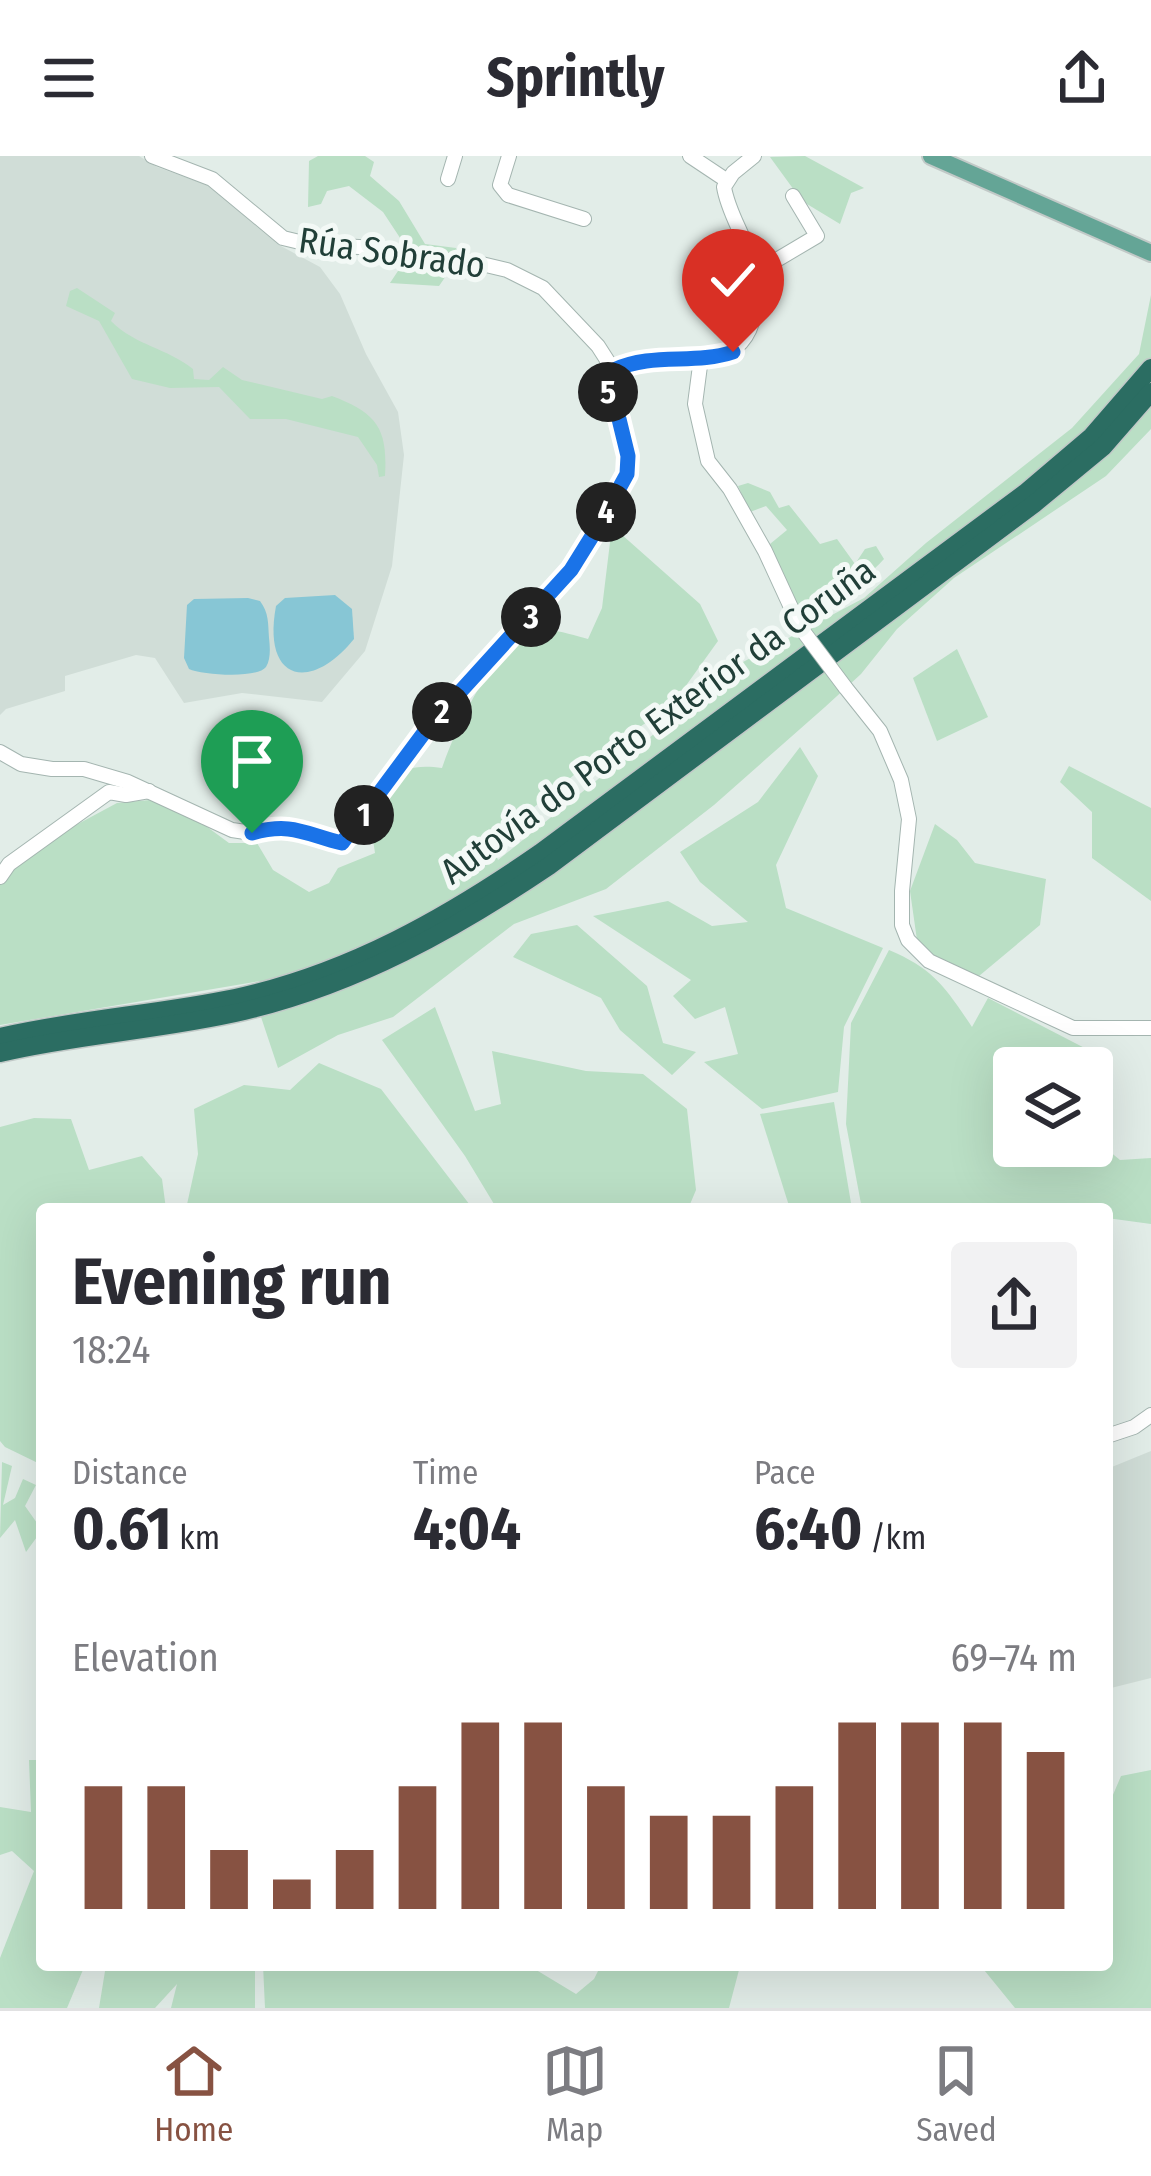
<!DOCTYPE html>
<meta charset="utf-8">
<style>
:root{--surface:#fff;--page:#f2f2f3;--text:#2b2b33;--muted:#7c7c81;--line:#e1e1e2;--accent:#875242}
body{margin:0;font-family:"Fira Sans Condensed",sans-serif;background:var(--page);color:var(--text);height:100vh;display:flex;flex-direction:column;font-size:45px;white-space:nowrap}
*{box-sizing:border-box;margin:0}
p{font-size:39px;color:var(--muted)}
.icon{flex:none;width:66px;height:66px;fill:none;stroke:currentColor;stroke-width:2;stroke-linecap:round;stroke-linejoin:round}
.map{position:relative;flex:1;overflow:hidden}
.side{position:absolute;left:36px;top:1047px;width:1077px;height:768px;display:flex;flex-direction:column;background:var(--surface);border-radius:12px;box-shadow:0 12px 48px #0002}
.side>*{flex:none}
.controls{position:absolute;left:993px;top:891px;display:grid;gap:24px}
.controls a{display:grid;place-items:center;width:120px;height:120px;border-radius:12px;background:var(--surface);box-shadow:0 12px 48px #0002;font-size:60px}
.pin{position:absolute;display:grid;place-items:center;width:102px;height:102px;color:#fff;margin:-123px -51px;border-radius:50% 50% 50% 0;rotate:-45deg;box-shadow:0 0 12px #0007}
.pin .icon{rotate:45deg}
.km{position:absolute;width:60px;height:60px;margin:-30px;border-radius:50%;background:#222;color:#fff;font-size:33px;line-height:60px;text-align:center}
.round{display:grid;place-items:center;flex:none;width:126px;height:126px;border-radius:12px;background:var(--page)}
.summary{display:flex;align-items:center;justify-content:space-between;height:204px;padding:0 36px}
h1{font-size:66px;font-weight:700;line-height:90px}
.metrics{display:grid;grid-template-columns:repeat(3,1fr);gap:18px;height:204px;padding:12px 36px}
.metrics div{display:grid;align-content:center}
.metrics b{font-size:60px;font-weight:700}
.metrics small{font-size:33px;font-weight:400}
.metrics p{font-size:33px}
.chart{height:336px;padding:24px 36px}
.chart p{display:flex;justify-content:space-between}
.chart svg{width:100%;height:216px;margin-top:12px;stroke:var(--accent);stroke-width:6}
header{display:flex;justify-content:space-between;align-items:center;height:156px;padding:0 36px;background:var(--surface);font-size:54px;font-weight:700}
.menu{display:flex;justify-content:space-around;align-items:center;height:168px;border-top:3px solid var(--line);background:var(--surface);font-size:33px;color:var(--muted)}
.menu a{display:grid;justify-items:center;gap:6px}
.menu .current{color:var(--accent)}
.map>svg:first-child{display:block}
.built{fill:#d0ddd7}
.green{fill:#badfc5}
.water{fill:#87c6d5}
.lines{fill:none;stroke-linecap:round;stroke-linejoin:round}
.minor-casing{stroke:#a4b5b0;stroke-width:16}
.major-casing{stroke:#c1c9c7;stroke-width:20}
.highway-casing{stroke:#c1c9c7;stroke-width:21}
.minor{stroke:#fff;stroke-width:14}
.major{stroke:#64a596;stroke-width:16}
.highway{stroke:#2b6d62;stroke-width:18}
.minor-bridge-casing{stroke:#a4b5b0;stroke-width:16;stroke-linecap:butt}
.minor-bridge{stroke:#fff;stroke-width:14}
.route-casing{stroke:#fff;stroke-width:24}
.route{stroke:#1a73e8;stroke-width:15}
.labels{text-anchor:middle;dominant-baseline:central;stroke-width:10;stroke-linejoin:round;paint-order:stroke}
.street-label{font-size:36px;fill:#213f38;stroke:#f3f9f6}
</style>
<header><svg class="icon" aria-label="menu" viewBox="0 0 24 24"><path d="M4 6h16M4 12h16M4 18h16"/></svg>Sprintly<svg class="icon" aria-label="share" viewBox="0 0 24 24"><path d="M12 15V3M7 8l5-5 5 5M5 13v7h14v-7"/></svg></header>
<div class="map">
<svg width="1151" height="1852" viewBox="0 0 1151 1852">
<rect width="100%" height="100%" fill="#e2ede8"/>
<g class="built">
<polygon points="0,0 139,0 157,11 207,29 279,89 320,111 340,138 366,198 398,256 404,299 392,410 365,495 322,546 242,537 184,547 155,502 136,499 65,520 65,535 6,553 0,559"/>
<polygon points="1151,1295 1151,1522 1107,1533 1107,1313"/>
</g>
<g class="green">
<polygon points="318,0 365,0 374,6 370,20 399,45 425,88 456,92 459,101 439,130 390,127 410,97 383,56 349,30 327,35 321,48 308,51 309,5"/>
<polygon points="805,0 864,32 851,37 840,68 802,45 770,1"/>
<path d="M77,132L115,157L111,165C136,190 167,192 193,213L194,223L209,224L223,211L242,224L322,243L332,240C376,257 388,271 385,320L379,321L377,309L358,281L286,263H250L219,231L170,232L132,223L99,165L66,150L70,135Z"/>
<path d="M1151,139V273L1106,320L954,422L897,473L861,518L825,551L714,649L606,733L514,768L393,861L338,879L278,912L260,858V825L0,869V711L29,703L63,676L117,647L150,644L195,662L229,687H257L273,714L309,736L329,727L338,712L375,697L371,671L359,649C383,621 403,606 442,612C455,574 495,482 540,475C554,472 575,480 588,483L602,452L612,370L700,448L718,485L672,549L600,598L528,656L495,697L498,704L743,506L864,442L926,387L1072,272L1139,198Z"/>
<path d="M748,327L770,336L779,352L789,349L820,388L837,383L855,408L865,393L876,390L884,403C859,430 834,444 800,457L770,388L787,374L766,350L750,356L738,330Z"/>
<polygon points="957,493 988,561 937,585 913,522"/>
<polygon points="800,591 818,620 776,709 786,752 883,792 844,871 838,936 762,953 704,906 738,898 725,851 695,863 673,840 691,824 593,760 668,745 712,770 748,766 700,726 680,696 758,646"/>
<polygon points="1069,610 1151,652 1151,745 1092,702 1092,656 1060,626"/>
<polygon points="935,668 957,684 975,707 1046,723 1040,769 979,820 937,802 917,784 910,735"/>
<polygon points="577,769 647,830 663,887 696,896 672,919 620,874 601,842 513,801 531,778"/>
<path d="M889,794C934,813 945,831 972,871L988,842L1102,901L1092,930V912H1014V990H1092V981L1120,1004L1151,1002V1068L1107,1062V1053H862L846,968L851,867Z"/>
<polygon points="435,851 475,955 501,948 492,895 586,915 643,918 687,953 696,1034 688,1053 497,1053 465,1000 382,884"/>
<polygon points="319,907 381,933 473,1053 186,1053 198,998 194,953 244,929 290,934"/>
<polygon points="834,946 852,1053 790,1053 760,958"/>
<polygon points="34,962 71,963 89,1014 142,1000 162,1023 166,1053 42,1053 42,1309 5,1291 0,1285 0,971"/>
<polygon points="2,1306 12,1310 3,1349 15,1342 23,1323 36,1329 25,1350 42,1374 26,1396 15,1364 0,1382"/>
<polygon points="29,1604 42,1604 42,1809 85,1809 67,1852 0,1852 0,1802 34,1715 12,1695 0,1699 0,1651 31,1656"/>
<polygon points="1151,1614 1151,1852 1015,1852 980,1809 1107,1809 1107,1653 1121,1620"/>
<polygon points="106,1809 255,1809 255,1852 171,1852 177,1828 155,1852 99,1852"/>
<polygon points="263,1809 528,1809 576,1838 594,1823 601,1809 735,1809 739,1814 729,1852 265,1852"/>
</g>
<g class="water">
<path d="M335,439L352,453L354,483C309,538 262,524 276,450L285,442Z"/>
<path d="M248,442L260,445C269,457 268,467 269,482C270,491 271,503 266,511C257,523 202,519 189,513L184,502L187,449L194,443Z"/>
</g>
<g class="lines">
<defs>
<g id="minor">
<polyline points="152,0 212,23 283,82 308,88 376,92 418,103 469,105 507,114 543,132 598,190 614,215"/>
<polyline points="509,0 500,29 508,39 584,63"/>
<polyline points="690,0 726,24"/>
<polyline points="448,23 455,0"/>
<polyline points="753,118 817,80 793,40"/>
<polyline points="701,202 695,248 708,305 730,333 765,395 800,471"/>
<polyline points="845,531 880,575 901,624 909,663 902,735 902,769 908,784 929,805 1073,872 1151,872"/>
<path d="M0,596L21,608L52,613H84L128,626L232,674L252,677L278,670L307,673L342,687L429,570L571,414L599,369L627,318L628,300L619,263L607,241L614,215C644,200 673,203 705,202C758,200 763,142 750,101C743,77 728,56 724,31L733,17L754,0"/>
<polyline points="0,721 9,708 109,636 126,639 149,635"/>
<polyline points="1107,1280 1134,1271 1151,1259"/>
</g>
<polyline id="major" points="931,0 1151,97"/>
<g id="highway">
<path d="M0,881C77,863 158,858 235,842C349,817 446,762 540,697L1025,337L1092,280L1151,212"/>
<path d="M0,897C80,878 164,874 244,855C357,828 454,774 549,710L1034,348L1103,291L1151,236"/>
</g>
</defs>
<use href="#minor" class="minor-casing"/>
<use href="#major" class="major-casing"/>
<use href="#highway" class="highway-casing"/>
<use href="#minor" class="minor"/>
<use href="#major" class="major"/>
<use href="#highway" class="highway"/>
<defs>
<polyline id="minor-bridge" points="800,471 845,531"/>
</defs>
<use href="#minor-bridge" class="minor-bridge-casing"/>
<use href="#minor-bridge" class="minor-bridge"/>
</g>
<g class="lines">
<defs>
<path id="route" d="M252,677C292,666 305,678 342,687L429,570L571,414L599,369L627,318L628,300L619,263L607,241L614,214C653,196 694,209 733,196"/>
</defs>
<use href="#route" class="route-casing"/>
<use href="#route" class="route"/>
</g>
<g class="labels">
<g class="street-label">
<text transform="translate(392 97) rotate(8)">Rúa Sobrado</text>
<text transform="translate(658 565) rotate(-36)">Autovía do Porto Exterior da Coruña</text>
</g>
</g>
</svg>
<div class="controls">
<a><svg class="icon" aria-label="layers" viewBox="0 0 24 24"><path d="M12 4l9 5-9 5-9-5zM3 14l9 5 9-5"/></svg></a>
</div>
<div class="pin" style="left:252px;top:677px;background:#1e9e55"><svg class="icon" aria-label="arrive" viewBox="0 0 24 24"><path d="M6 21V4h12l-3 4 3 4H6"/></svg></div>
<div class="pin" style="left:733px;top:196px;background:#d93025"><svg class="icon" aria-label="check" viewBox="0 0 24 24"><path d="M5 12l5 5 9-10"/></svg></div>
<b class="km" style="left:364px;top:659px">1</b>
<b class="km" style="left:442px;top:556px">2</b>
<b class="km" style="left:531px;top:461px">3</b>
<b class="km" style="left:606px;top:356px">4</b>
<b class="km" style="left:608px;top:236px">5</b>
<section class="side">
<div class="summary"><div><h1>Evening run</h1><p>18:24</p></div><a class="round"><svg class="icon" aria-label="share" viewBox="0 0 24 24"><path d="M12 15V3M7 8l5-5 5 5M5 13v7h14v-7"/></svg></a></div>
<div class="metrics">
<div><p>Distance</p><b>0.61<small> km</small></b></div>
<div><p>Time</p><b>4:04</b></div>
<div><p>Pace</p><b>6:40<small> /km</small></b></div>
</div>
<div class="chart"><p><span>Elevation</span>69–74 m</p>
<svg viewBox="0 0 160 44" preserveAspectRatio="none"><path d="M5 44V19M15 44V19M25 44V32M35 44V38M45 44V32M55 44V19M65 44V6M75 44V6M85 44V19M95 44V25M105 44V25M115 44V19M125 44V6M135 44V6M145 44V6M155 44V12"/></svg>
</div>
</section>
</div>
<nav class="menu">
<a class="current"><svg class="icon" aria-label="home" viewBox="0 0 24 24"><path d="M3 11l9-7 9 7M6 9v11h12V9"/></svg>Home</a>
<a><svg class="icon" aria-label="map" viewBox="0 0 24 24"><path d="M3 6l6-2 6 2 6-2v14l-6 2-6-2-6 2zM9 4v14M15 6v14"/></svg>Map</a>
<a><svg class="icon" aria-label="saved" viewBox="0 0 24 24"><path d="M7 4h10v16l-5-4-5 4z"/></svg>Saved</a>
</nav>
